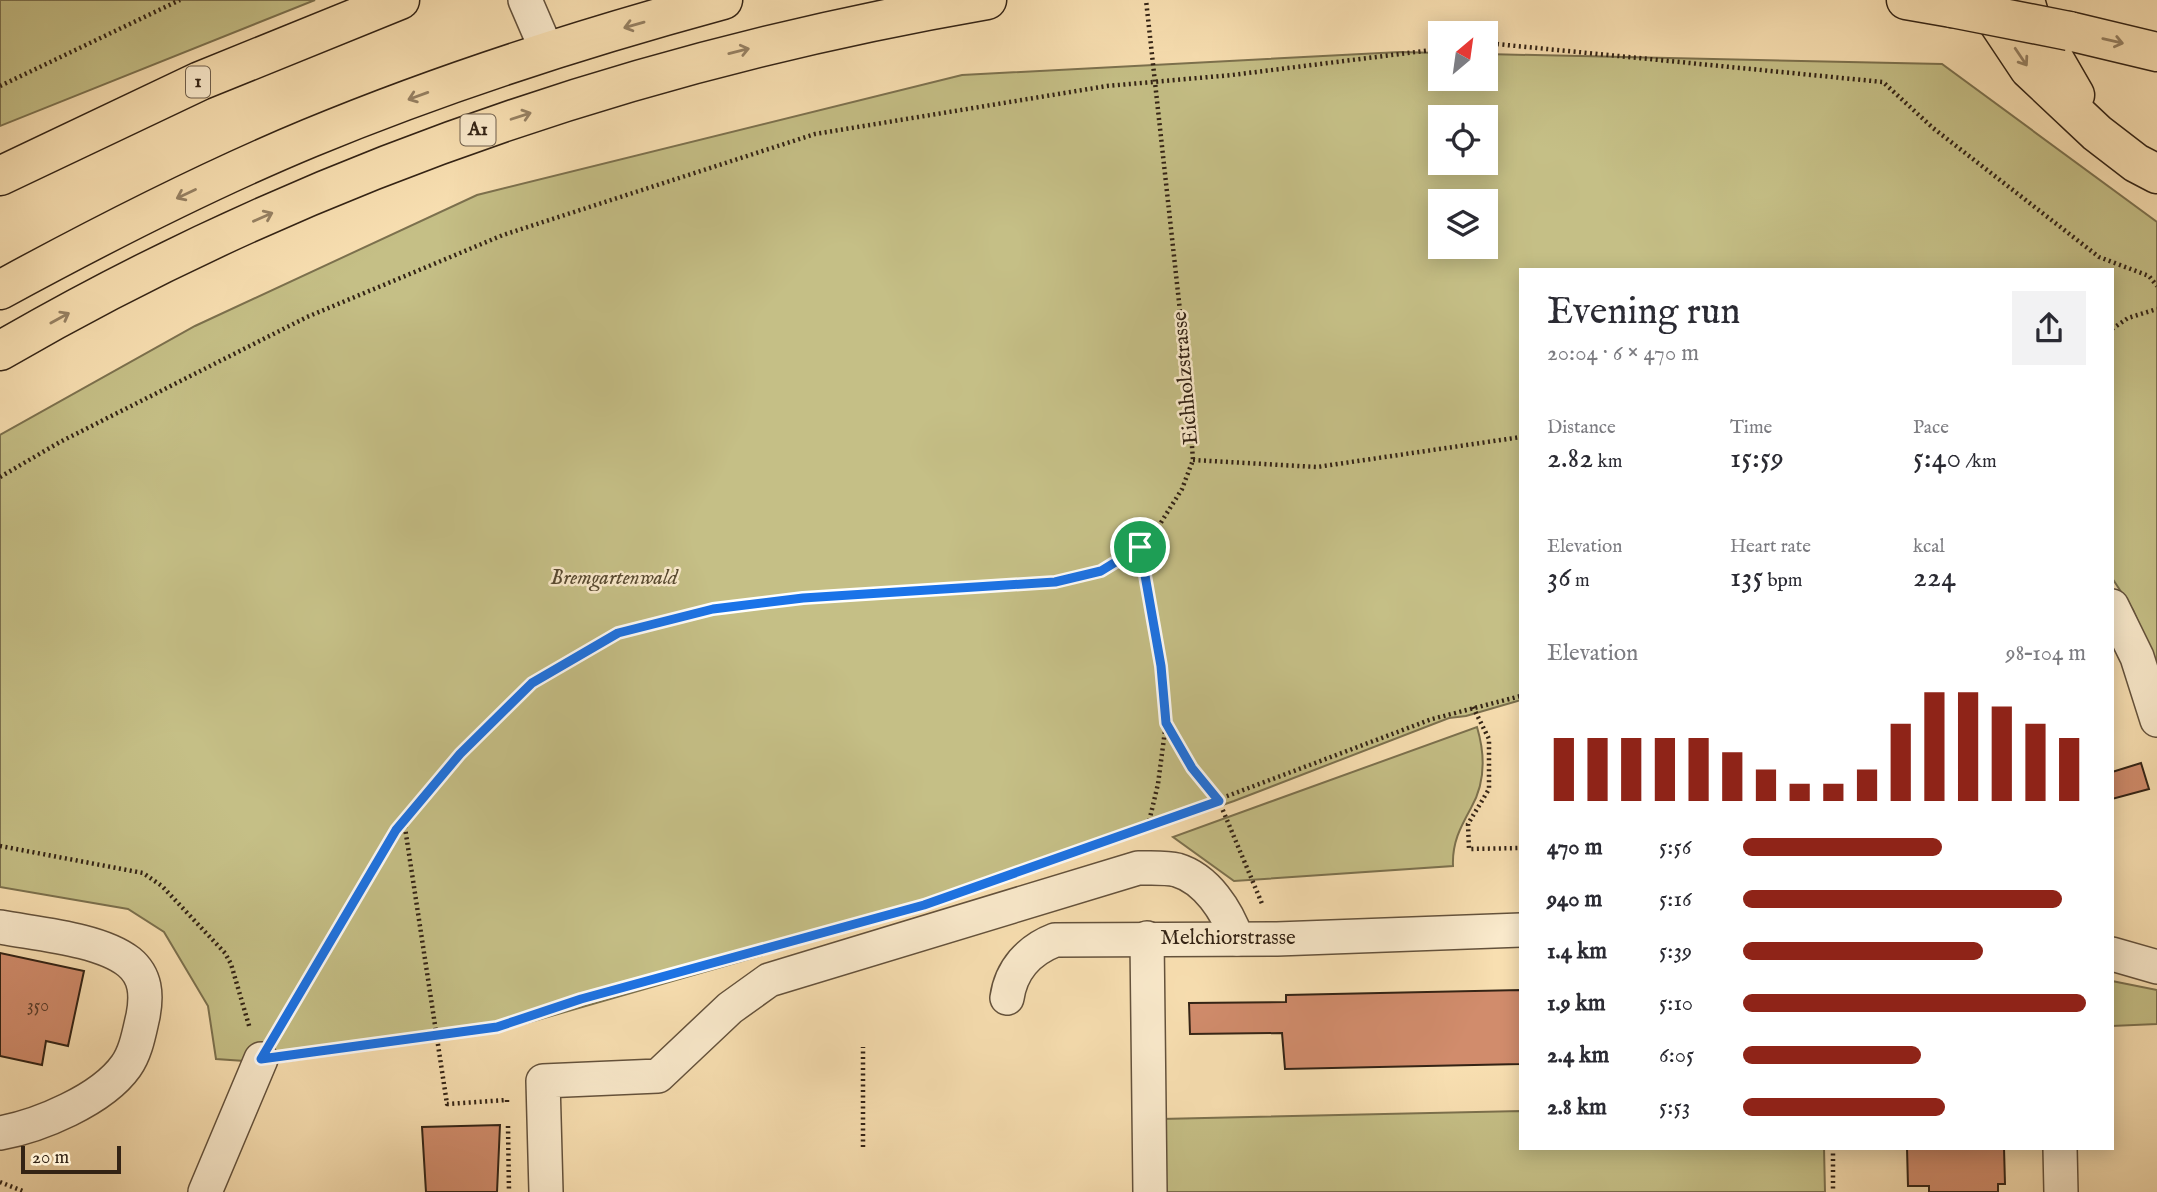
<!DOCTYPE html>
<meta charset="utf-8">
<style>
:root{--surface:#fff;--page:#f2f2f3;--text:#2b2b33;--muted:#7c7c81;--accent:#8f2418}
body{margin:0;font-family:"IM FELL English",serif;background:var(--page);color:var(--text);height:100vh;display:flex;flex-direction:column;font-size:26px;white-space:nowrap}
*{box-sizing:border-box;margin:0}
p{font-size:23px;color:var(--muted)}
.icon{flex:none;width:38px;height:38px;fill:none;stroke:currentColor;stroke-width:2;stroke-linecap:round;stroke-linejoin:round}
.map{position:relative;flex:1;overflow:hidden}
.details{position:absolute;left:1519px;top:268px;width:595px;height:882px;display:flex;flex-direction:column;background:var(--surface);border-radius:0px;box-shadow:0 4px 18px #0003}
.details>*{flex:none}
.needle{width:46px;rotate:29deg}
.tools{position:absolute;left:1428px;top:21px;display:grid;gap:14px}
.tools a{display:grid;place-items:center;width:70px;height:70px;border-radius:0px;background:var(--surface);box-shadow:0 4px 18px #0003;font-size:35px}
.scale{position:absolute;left:21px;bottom:18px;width:100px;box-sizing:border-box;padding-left:7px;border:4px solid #332315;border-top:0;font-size:19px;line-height:24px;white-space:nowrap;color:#332315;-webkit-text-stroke:5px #faeacc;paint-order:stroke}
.pin{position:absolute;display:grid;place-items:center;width:60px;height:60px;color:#fff;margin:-30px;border:4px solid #fff;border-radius:50%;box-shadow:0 2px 7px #0007}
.round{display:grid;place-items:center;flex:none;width:74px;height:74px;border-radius:0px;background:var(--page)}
.summary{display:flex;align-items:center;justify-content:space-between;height:119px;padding:0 28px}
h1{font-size:38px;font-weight:600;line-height:52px}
.metrics{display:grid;grid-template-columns:repeat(3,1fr);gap:10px;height:119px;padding:7px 28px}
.metrics div{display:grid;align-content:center}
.metrics b{font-size:30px;font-weight:600}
.metrics small{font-size:19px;font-weight:400}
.metrics p{font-size:19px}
.chart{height:196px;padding:14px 28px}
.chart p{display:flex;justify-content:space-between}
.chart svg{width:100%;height:126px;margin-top:7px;stroke:var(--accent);stroke-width:6}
ul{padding:0 28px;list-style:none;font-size:23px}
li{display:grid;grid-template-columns:112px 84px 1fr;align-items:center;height:52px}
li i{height:18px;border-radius:9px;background:var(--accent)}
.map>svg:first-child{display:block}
.green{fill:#c5bf86;stroke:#7c714e;stroke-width:2;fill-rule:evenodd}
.building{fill:#d18c6c;stroke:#332315;stroke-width:2}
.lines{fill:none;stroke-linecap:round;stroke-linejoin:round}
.minor-casing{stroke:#64523c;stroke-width:36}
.major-casing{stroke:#332315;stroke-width:41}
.highway-casing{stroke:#332315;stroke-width:41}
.path{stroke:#332315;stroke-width:4.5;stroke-dasharray:2 3.5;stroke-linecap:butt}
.minor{stroke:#faeacc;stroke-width:33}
.major{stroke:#f8dfb1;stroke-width:38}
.highway{stroke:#f8dfb1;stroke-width:38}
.highway-bridge-casing{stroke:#332315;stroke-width:41;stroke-linecap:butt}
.highway-bridge{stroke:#f8dfb1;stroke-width:38}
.oneway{stroke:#968163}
.route-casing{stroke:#fff;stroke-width:14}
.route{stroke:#1a73e8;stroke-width:9}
.labels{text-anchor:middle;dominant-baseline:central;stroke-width:5;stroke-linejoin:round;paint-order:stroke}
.number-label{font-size:18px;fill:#5a3d2b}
.shield{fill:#faeacc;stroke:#6f5f4c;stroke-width:2}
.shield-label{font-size:19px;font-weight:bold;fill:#332315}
.street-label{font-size:21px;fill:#332315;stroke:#faeacc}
.park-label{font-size:21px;font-style:italic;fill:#584a31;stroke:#faeacc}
</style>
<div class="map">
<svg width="2157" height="1192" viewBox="0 0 2157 1192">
<rect width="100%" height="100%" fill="#f8dfb1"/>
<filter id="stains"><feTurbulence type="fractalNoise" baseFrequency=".00286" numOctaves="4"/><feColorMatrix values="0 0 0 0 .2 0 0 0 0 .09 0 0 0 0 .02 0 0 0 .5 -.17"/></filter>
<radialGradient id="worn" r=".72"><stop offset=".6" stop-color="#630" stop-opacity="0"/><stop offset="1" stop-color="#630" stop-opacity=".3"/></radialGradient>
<g class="green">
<polygon points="0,0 315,0 0,126"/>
<path d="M1400,52L1440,53V79H1486V54L1942,64L2157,222V665L2133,610L2112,578V270H1521V700L1466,716L1449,718L1234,801L923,909L499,1031L273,1063L216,1059L208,1006L164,932L128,909L0,887V435L195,326L477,195L962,75ZM1440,117H1486V163H1440ZM1440,201H1486V247H1440Z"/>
<path d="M1477,727C1485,754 1486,782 1471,808C1460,828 1452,843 1453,866L1234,881L1173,837Z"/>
<polygon points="2112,981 2157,990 2157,1024 2112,1026"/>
<polygon points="1521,1111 1521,1148 1824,1148 1825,1192 1163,1192 1161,1119"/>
</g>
<g class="building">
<polygon points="2141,763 2149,789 2112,799 2112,772"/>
<polygon points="0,953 84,971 68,1046 46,1041 42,1065 0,1056"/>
<polygon points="1521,990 1521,1064 1285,1069 1282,1033 1190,1034 1189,1003 1286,1002 1286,995"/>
<polygon points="500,1125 497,1192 426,1192 422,1127"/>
<polygon points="1907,1148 2004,1148 2005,1184 1998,1184 1998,1192 1929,1192 1929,1186 1908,1186"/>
</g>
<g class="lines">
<defs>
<g id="minor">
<polyline points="525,0 547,51"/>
<polyline points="2112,606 2137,657 2157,720"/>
<path d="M0,927C37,934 100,939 129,962C146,976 147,995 143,1016C139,1033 136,1052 126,1066C102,1100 39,1126 0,1133"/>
<polyline points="1147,938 1150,1192"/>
<polyline points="2112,954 2157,967"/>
<path d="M1007,998C1011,970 1029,950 1055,940L1277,939L1521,930"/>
<polyline points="2060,1148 2061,1192"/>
<polyline points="205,1192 261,1059"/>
<path d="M546,1192L543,1081L658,1076L730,1008L769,980L1138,868C1150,868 1166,867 1177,870C1207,879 1227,911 1237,939"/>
</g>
<polyline id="major" points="0,176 200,81 400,0"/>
<g id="highway">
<polyline points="1906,0 1952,8"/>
<polyline points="1983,0 2029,69 2097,133 2136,163 2157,174"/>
<polyline points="2025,0 2030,17 2075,95"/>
<polyline points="2069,31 2157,52"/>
<path d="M0,290C101,235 204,182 310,138C445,82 583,38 723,0"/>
<path d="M0,351C305,174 640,60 987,0"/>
</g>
</defs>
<use href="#minor" class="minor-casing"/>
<use href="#major" class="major-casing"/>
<use href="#highway" class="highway-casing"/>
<g class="path">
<polyline points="1486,43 1883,82 1933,128 2099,257 2149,276 2157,286"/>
<polyline points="0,86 180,0"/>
<polyline points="2112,329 2128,318 2157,309"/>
<polyline points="1193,460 1317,467 1521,437"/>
<polyline points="0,477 60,442 307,317 503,235 815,134 1107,86 1232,75 1440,49"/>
<polyline points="1140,547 1161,666 1166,723"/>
<polyline points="1473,707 1489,739 1489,789 1468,824 1469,849 1521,848"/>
<polyline points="404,821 447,1104 507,1100 507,1104"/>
<polyline points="1148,826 1158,784 1166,723 1192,768 1219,801 1263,906"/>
<polyline points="1129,833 1432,719 1521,696"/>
<polyline points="0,846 143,873 162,886 225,953 231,964 250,1029"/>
<polyline points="277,1031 396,830 460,754 532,683 618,633 713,609 803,598 1023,585 1083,577 1120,561 1155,532 1182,489 1193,460 1186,366 1146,0"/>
<polyline points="292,1055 497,1027 581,999 744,955"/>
<polyline points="508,1126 509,1192"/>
<polyline points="863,1147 863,1047"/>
<polyline points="1833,1148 1833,1192"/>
<polyline points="0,1182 25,1192"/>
</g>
<use href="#minor" class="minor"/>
<use href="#major" class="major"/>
<use href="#highway" class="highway"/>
<defs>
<polyline id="highway-bridge" points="1952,8 2069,31"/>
</defs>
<use href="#highway-bridge" class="highway-bridge-casing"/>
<use href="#highway-bridge" class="highway-bridge"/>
</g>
<defs><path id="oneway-shaft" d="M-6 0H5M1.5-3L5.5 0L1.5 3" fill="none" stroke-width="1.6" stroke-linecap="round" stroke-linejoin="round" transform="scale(1.75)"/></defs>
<g class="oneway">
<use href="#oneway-shaft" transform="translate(634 25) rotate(164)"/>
<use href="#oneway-shaft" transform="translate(2113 41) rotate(13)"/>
<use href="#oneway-shaft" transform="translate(739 51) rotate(-14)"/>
<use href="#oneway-shaft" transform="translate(2021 57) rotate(56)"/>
<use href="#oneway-shaft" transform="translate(418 96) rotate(160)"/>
<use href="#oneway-shaft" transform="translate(521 116) rotate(-18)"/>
<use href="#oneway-shaft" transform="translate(186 194) rotate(155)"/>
<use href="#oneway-shaft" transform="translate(263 217) rotate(-24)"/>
<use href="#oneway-shaft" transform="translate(60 318) rotate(-29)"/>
</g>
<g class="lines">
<defs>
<polygon id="route" points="1140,547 1161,666 1166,723 1192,768 1219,801 924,905 581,999 497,1027 261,1059 396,830 460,754 532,683 618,633 713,609 803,598 1055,582 1101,571"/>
</defs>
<use href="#route" class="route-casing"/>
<use href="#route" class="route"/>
</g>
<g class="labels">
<g class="number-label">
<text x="38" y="1006">350</text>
</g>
<g class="shield">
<rect x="186" y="66.5" width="24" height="31" rx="5"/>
<rect x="460.5" y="114.5" width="35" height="31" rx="5"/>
</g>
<g class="shield-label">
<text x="198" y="82">1</text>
<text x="478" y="130">A1</text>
</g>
<g class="street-label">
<text transform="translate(1186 378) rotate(-95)">Eichholzstrasse</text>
<text x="1228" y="938">Melchiorstrasse</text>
</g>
<g class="park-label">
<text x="614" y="578">Bremgartenwald</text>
</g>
</g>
<rect width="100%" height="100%" filter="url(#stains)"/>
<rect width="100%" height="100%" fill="url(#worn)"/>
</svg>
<div class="tools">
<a><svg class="needle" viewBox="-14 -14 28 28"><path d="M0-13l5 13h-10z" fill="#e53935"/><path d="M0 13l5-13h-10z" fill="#7c7c81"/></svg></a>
<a><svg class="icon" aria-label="locate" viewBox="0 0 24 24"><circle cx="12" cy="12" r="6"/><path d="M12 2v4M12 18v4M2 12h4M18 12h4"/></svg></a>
<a><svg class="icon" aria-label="layers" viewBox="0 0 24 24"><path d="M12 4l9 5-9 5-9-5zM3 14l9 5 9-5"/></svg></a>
</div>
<div class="scale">20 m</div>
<div class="pin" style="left:1140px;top:547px;background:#1e9e55"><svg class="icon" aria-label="arrive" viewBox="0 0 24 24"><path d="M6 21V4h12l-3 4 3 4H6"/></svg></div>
<section class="details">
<div class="summary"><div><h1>Evening run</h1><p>20:04 · 6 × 470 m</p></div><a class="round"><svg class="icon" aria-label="share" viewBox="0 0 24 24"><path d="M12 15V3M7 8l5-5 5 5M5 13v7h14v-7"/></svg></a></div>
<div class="metrics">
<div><p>Distance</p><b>2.82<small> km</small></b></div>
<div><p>Time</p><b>15:59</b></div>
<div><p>Pace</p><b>5:40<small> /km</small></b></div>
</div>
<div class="metrics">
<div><p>Elevation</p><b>36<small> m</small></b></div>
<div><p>Heart rate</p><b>135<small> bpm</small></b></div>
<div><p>kcal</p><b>224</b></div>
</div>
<div class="chart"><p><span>Elevation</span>98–104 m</p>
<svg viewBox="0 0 160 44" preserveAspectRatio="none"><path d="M5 44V22M15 44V22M25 44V22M35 44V22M45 44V22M55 44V27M65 44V33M75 44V38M85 44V38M95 44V33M105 44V17M115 44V6M125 44V6M135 44V11M145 44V17M155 44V22"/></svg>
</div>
<ul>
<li><b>470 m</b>5:56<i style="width:58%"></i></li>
<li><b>940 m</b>5:16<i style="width:93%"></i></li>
<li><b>1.4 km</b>5:39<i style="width:70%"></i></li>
<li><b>1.9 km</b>5:10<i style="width:100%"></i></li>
<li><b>2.4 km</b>6:05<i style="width:52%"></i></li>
<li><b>2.8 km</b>5:53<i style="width:59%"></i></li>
</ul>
</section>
</div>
